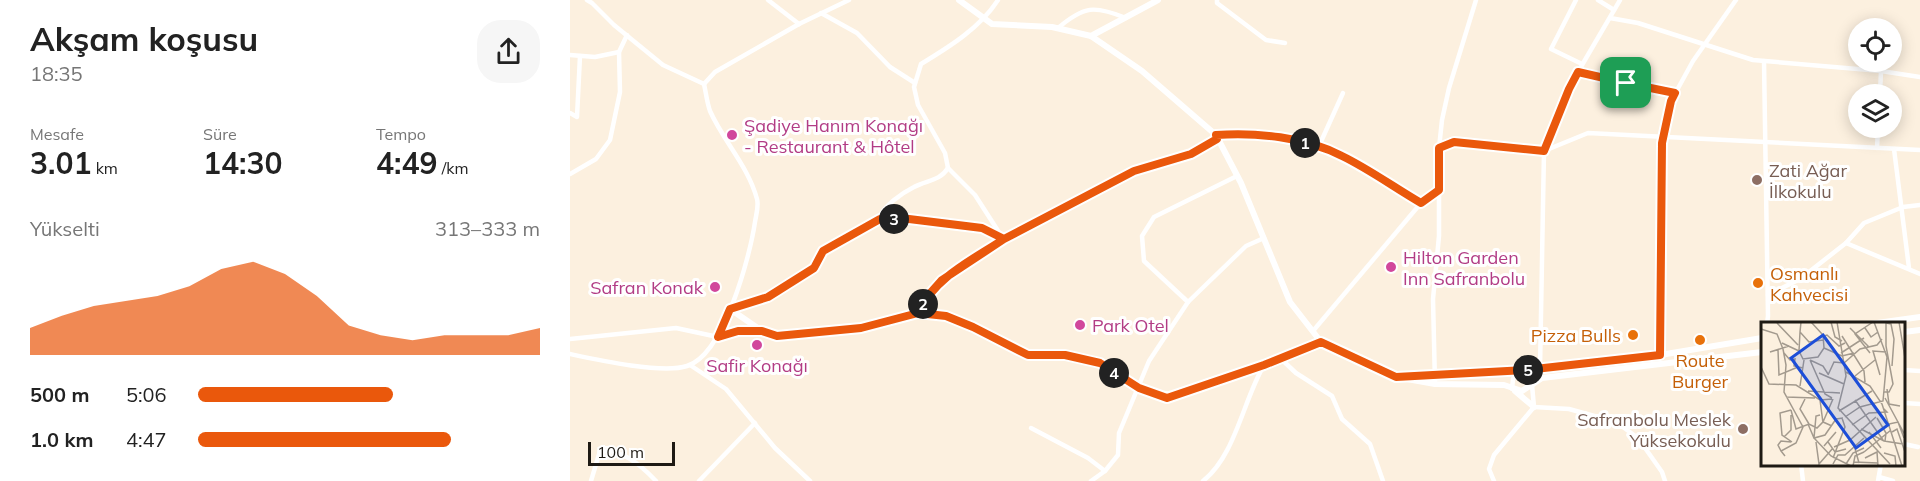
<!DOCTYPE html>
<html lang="tr">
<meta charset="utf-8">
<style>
:root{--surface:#fff;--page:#f6f6f6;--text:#222;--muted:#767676;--accent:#ea580c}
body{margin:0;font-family:Mulish,sans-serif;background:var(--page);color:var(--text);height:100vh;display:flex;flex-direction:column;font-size:22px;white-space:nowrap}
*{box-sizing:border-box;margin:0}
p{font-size:20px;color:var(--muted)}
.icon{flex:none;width:33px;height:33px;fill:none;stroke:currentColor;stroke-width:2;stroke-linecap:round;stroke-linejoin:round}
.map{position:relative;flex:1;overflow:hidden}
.details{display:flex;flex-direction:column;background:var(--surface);width:570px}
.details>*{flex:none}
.fabs{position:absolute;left:1278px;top:18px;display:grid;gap:12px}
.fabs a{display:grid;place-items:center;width:54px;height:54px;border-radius:50%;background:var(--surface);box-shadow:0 3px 15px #0003;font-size:30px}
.scale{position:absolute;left:18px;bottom:15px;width:87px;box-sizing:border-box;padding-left:6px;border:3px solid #1e1a14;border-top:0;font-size:16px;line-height:21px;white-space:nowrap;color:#1e1a14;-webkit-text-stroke:4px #fff;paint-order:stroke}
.pin{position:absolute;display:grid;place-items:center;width:51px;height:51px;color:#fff;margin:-26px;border-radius:12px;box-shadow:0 3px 9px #0006}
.km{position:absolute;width:30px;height:30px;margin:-15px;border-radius:50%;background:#222;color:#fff;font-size:16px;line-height:30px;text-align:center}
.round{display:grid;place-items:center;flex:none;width:63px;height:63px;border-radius:24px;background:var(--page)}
.headline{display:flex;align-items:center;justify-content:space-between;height:102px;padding:0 30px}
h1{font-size:33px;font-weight:700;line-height:45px}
.figures{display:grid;grid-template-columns:repeat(3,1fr);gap:9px;height:102px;padding:6px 30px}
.figures div{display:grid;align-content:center}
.figures b{font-size:30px;font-weight:700}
.figures small{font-size:16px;font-weight:400}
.figures p{font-size:16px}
.chart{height:168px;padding:12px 30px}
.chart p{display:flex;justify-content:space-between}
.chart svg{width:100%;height:108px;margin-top:6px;fill:var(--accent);opacity:.7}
ul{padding:0 30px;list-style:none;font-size:20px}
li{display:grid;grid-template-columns:96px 72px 1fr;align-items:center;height:45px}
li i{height:15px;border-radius:8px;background:var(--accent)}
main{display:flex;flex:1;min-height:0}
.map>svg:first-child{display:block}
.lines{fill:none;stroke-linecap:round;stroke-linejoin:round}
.minor{stroke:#fff;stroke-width:4.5}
.tertiary{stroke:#fff;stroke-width:6}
.route-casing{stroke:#fff;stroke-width:12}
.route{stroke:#ea580c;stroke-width:8}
.hotel-dot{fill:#d1479c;stroke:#fff;stroke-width:2}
.education-dot{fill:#8d6e63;stroke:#fff;stroke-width:2}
.food-dot{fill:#e8710a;stroke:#fff;stroke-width:2}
.labels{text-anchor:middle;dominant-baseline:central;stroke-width:6;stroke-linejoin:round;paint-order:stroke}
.hotel-label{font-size:18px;fill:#b23c85;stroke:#fff;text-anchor:start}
.education-label{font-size:18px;fill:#785e54;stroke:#fff;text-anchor:start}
.food-label{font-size:18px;fill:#c56008;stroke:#fff;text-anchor:start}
.inset-road{fill:none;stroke:#a39a8e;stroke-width:1.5}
.view{fill:#1d4ed8;fill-opacity:0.15;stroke:#1d4ed8;stroke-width:3}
.inset-edge{fill:none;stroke:#1e1a14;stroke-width:3}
</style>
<main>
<section class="details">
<div class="headline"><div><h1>Akşam koşusu</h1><p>18:35</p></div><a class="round"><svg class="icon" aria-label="share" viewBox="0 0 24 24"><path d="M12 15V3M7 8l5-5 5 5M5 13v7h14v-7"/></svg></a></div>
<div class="figures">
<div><p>Mesafe</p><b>3.01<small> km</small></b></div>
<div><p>Süre</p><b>14:30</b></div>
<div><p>Tempo</p><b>4:49<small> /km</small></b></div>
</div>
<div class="chart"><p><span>Yükselti</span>313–333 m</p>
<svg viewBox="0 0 160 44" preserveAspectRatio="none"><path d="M0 44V33L10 28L20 24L30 22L40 20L50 16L60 9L70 6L80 11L90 20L100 32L110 36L120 38L130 36L140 36L150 36L160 33V44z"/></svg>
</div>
<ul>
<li><b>500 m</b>5:06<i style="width:57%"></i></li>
<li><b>1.0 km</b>4:47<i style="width:74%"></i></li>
</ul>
</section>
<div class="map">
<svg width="1350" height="481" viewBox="0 0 1350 481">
<rect width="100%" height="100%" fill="#fcf0df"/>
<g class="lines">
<g class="minor">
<polyline points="17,0 22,3 44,25 93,65 134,84"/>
<polyline points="198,0 229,24"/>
<path d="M428,0C410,28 379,47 351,64L344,87L348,105L375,153L378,168L405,195L432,237"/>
<polyline points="647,0 647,3 696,40 715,43"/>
<polyline points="1006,0 981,49 1012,64"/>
<polyline points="1028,0 1044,10"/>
<polyline points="251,13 287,33 320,67 345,83"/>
<polyline points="1040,18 1068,23 1183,60 1311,71 1350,77"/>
<path d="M488,28C514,6 524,5 556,18"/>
<polyline points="0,55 25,57 49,52"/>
<polyline points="1194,61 1198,316 1197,324"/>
<polyline points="1008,72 1105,93"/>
<polyline points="134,84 145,72 229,24 279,0"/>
<polyline points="1310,94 1311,71"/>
<polyline points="0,113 7,117 10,56"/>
<polyline points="646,135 675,133 749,146 771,155 851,203"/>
<polyline points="749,146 773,93"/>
<polyline points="869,148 884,142 974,151 1018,133 1350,150"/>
<polyline points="1307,148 1308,128"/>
<polyline points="1324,149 1339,268"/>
<polyline points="0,174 26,159 40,140 50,92 49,52 57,35"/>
<path d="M308,220C313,206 332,193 344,187C357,180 370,181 378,168"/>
<polyline points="1276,243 1350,274"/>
<polyline points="1198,295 1230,279 1276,243 1294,223 1333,207 1350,205"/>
<polyline points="618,302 574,261 572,236 584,217 667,176"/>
<polyline points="160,309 198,297 244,268 253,251 310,219 339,219 412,228 434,239"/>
<polyline points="348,313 356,298 372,280 434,239 564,171 621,154 647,139"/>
<polyline points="743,331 851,203 869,190"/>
<polyline points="0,339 106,328 148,337"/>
<path d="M0,354C28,360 92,374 117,366C154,355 180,256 185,222C186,215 189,206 187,199C178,166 154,142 140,111C137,103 136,93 134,84"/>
<polyline points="1090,355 1092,143 1101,101 1123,61 1166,0"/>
<polyline points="710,358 726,373 762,396 772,419 800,444 813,481"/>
<polyline points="120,365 156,389 205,448 240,481"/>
<polyline points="970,369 974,151 998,89 1050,0"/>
<polyline points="1334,370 1350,371"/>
<polyline points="865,384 863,299 869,236 869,148 872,120 879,88 906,0"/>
<polyline points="942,389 943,379 948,371"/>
<polyline points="1334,403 1350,404"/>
<polyline points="964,407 999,409 1046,422 1068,438 1092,472 1095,481"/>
<polyline points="461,428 518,458 535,471"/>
<polyline points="1334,444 1348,447"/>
<polyline points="1231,464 1233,481"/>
<polyline points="1309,477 1323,481"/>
<path d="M21,481L30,451C51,448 72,466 86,481"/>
<polyline points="129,481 185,423"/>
<polyline points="521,481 535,471 548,455 549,433 579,361 618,302 676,246 694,238"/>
<path d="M633,481C665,456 673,401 694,365"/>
<polyline points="924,481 919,469 924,455 964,407 962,385 956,370"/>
<polyline points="1308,481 1311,464"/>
</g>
<g class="tertiary">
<polyline points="389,0 422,24 482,27 521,36 572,71 646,135 671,183 720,302 751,342 826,377 865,384 934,385 952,391 972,378 1192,352"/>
<polyline points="521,36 588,0"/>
<polyline points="160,309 192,331 207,336 291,328 348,313 376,316 403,327 458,355 495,355 530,363 569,389 597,398 694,365 751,342"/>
<polyline points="1300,324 1350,317"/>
<polyline points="1334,332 1350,330"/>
<polyline points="148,337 168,331 191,331"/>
<polyline points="839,376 970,369 1090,355 1192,338"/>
<polyline points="945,391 964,407"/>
</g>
</g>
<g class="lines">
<defs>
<path id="route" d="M1056,83L1008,72L999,89L974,151L884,142L869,148V190L851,203C825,188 799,169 772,156C736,137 685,132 646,135L647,139L621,154L564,171L434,239L372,280L356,298L348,313L291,328L207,336L192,331H168L148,337L160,309L198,297L244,268L253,251L310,219H339L412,228L434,239C402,260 365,277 348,313L376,316L403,327L458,355H495L530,363L569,388L597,398L694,365L751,342L826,377L956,370L1090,355L1092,143L1101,101L1105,93L1056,83"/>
</defs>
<use href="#route" class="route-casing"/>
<use href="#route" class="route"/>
</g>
<g class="hotel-dot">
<circle cx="162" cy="135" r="6"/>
<circle cx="821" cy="267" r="6"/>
<circle cx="145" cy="287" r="6"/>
<circle cx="510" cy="325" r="6"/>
<circle cx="187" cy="345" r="6"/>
</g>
<g class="education-dot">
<circle cx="1187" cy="180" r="6"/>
<circle cx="1173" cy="429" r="6"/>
</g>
<g class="food-dot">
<circle cx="1188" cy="283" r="6"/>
<circle cx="1063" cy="335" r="6"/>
<circle cx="1130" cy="340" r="6"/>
</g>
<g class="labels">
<g class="hotel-label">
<text x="174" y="125">Şadiye Hanım Konağı<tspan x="174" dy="21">- Restaurant &amp; Hôtel</tspan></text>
<text x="833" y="257">Hilton Garden<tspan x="833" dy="21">Inn Safranbolu</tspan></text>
<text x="133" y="287" text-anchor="end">Safran Konak</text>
<text x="522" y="325">Park Otel</text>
<text x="187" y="365" text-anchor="middle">Safir Konağı</text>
</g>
<g class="education-label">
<text x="1199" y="170">Zati Ağar<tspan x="1199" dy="21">İlkokulu</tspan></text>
<text x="1161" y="419" text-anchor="end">Safranbolu Meslek<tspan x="1161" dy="21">Yüksekokulu</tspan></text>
</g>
<g class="food-label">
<text x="1200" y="273">Osmanlı<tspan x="1200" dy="21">Kahvecisi</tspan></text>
<text x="1051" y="335" text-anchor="end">Pizza Bulls</text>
<text x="1130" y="360" text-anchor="middle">Route<tspan x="1130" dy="21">Burger</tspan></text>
</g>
</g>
<g transform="translate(1191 322)">
<rect width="144" height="144" fill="#fcf0df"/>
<path class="inset-road" d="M12,0H31M40,0L39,10L48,20L62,18M70,0L74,15L81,19M76,0L85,54L77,86L129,142M138,0L144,36M16,1L37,23M125,1L130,2L133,17L131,44M89,6L108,25M104,6L110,15L117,10M0,7L16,12L22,27M39,10L38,29L42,37L57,35L63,26L62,13L50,0M63,14L66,13L78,24L84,21M81,14L103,49L104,60M21,21L38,29M63,26L81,34L93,31M22,27L25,43L23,70L42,105L35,121L20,129L24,134M17,28L18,53L37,45M9,30L28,24M23,31L29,38L34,37L33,44L42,46M80,31L103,16M109,31L94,12L112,0M49,38L64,72L71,76M49,38L62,44L67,52M0,45L8,62L35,63L59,78L71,77M85,50L109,64L121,82L141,144M58,51L83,62M67,53L73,40L83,41L99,27L116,23L121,17M119,53L112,29L125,30M94,54L114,38M39,64L43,38M126,67L128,82L139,84M47,69L79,71M123,70H128L132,62L125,24V0M25,75L54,76M124,76L144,113M44,77L39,87L48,102M59,78L62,101M94,78L122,118M30,88L35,107L48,102L56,106L62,100L71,104M30,88L19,91L21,113L31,120M78,89L111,69M59,93L55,94L53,116L70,134L90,144M84,95L99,85L122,79L126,35L113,0M116,96L125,111L124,119M62,100L72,77M47,102L53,116L64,113L75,97L82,96M128,102L137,100L143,116M91,103L108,91L126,90L122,86M100,107L123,119L142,122M108,110L120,126M131,110L136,107L144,130M23,115L30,108V93M55,120L58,142L72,126M67,120L74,130L85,127M93,123L98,141M63,124L75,110M73,125L89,118L115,95M20,129L17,123L20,119L30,120M103,130L130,108M123,131L134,134L135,144M72,136L84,105L81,96M104,136L116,130L117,144M93,140L117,141M72,142L77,133H84L103,116M85,142L92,131L103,126M92,144L94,134L103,130"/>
<path class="view" d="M62,13L127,103L95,126L30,36Z"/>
<rect width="144" height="144" class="inset-edge"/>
</g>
</svg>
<div class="fabs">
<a><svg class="icon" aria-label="locate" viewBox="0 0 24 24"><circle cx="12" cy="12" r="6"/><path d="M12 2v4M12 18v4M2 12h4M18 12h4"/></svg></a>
<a><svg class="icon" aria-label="layers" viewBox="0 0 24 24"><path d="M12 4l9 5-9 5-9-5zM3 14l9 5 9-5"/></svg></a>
</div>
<div class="scale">100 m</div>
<div class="pin" style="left:1056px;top:83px;background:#1e9e55"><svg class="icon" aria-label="arrive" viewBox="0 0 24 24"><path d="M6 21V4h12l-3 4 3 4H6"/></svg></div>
<b class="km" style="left:735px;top:143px">1</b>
<b class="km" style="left:353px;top:304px">2</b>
<b class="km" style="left:324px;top:219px">3</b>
<b class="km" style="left:544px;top:373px">4</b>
<b class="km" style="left:958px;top:370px">5</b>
</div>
</main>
